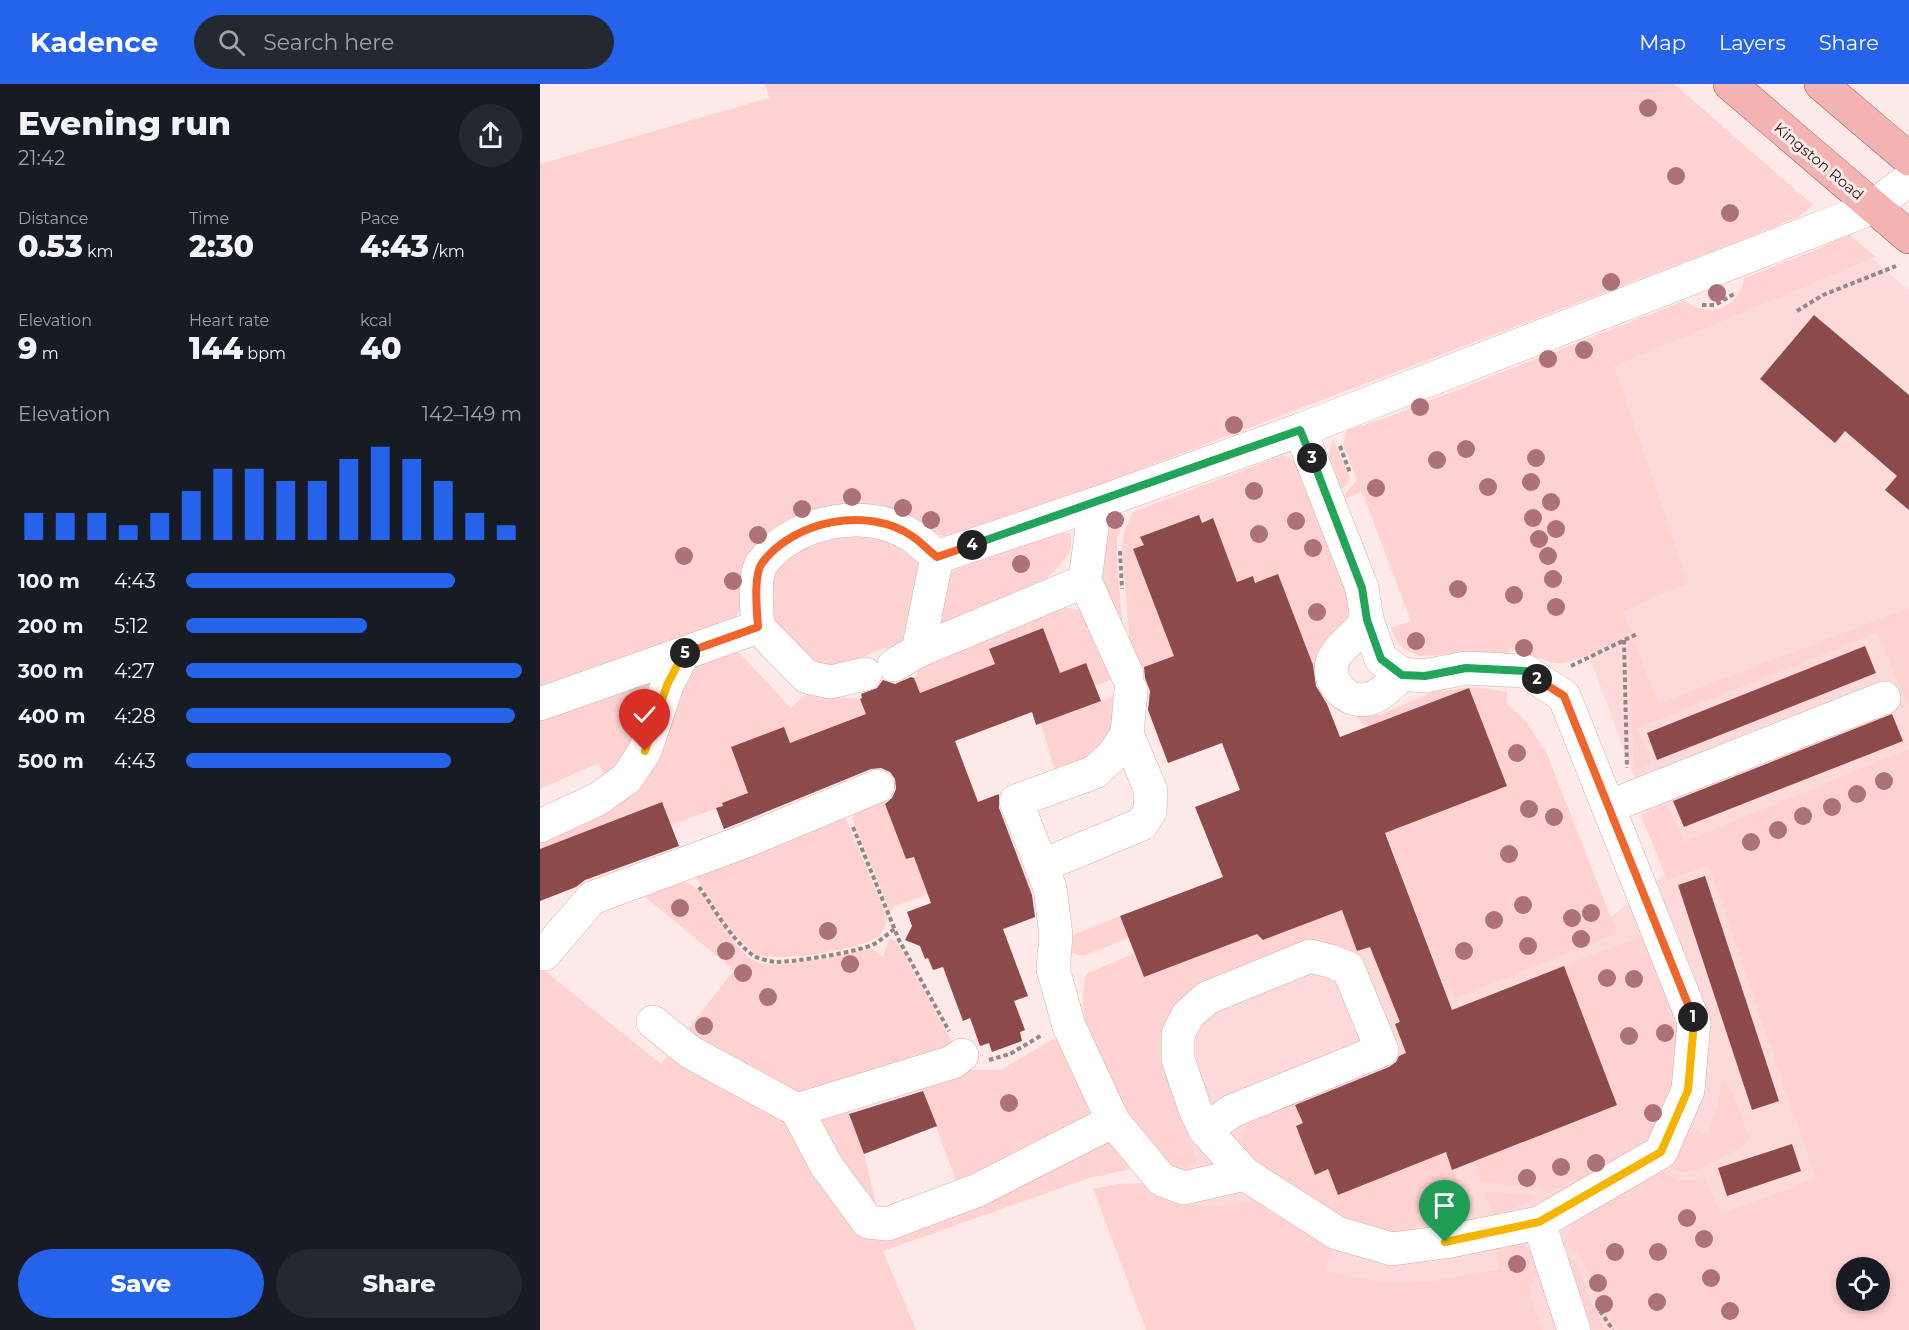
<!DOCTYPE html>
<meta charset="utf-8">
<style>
:root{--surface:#171b24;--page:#242831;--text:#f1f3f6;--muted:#9ea1a6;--accent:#2563eb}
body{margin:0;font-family:Montserrat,sans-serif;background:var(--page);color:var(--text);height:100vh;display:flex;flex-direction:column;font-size:22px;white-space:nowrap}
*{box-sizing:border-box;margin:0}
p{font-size:20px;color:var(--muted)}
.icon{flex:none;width:33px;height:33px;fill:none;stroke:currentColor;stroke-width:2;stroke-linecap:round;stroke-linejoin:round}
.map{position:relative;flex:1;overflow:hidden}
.details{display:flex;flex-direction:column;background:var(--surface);width:540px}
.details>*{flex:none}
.controls{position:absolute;left:1296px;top:1173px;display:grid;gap:12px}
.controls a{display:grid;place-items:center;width:54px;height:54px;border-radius:50%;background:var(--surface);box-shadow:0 3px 9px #0003;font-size:30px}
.pin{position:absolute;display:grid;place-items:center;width:51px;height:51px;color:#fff;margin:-62px -26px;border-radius:50% 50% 50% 0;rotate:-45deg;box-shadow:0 0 6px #0007}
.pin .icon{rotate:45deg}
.km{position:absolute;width:30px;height:30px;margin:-15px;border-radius:50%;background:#222;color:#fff;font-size:16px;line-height:30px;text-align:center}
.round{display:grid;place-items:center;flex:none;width:63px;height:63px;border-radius:32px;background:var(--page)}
.headline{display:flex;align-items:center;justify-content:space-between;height:102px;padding:0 18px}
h1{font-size:33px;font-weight:800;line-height:45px}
.metrics{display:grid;grid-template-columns:repeat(3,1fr);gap:9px;height:102px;padding:6px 18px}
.metrics div{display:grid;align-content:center}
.metrics b{font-size:30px;font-weight:800}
.metrics small{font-size:16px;font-weight:400}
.metrics p{font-size:16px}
.chart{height:168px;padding:12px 18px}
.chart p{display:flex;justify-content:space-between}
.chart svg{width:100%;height:108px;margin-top:6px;stroke:var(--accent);stroke-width:6}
.cta{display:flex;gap:12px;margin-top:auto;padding:12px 18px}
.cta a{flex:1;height:69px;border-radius:36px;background:var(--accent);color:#fff;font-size:24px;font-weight:800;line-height:69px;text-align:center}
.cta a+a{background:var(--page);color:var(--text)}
ul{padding:0 18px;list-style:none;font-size:20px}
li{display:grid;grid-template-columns:96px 72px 1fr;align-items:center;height:45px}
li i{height:15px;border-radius:8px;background:var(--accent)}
header{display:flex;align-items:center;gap:36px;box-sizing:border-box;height:84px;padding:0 30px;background:var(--accent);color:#fff}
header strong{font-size:28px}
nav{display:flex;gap:33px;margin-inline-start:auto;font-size:21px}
.search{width:420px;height:54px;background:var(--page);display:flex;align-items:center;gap:15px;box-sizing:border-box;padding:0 21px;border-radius:33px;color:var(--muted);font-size:22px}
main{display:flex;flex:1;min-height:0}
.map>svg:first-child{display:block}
.built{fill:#fbdad9;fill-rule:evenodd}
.green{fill:#fdd2d0;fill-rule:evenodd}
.building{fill:#8d4a4b}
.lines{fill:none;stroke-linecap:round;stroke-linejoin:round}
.minor-casing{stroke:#ceafae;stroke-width:34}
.major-casing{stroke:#a95f5f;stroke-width:34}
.path{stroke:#958685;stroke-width:4;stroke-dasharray:4.5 3;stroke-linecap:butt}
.minor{stroke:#fff;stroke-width:33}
.major{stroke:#f4b3b3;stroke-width:33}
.tree{fill:#ac7277}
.split-1-casing{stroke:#fff;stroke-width:12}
.split-2-casing{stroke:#fff;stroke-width:12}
.split-3-casing{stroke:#fff;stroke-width:12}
.split-4-casing{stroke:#fff;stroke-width:12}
.split-5-casing{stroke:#fff;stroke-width:12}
.split-6-casing{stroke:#fff;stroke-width:12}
.split-1{stroke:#f5b400;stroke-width:8}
.split-2{stroke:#f0652b;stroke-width:8}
.split-3{stroke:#22a559;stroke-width:8}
.split-4{stroke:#22a559;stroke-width:8}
.split-5{stroke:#f0652b;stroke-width:8}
.split-6{stroke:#f5b400;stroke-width:8}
.labels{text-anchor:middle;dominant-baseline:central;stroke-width:6;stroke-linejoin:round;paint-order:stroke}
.street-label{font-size:15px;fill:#2c2120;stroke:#fde9e8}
</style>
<header>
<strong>Kadence</strong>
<div class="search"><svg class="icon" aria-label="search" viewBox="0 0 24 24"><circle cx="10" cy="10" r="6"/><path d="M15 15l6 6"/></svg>Search here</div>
<nav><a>Map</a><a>Layers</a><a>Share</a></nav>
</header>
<main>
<section class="details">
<div class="headline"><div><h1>Evening run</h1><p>21:42</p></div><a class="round"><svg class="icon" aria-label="share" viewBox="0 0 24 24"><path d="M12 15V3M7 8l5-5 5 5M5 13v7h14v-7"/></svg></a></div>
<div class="metrics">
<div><p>Distance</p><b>0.53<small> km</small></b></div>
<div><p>Time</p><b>2:30</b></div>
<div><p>Pace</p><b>4:43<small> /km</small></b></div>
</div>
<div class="metrics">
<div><p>Elevation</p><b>9<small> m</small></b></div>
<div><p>Heart rate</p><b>144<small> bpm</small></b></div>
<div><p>kcal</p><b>40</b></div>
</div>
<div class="chart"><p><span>Elevation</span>142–149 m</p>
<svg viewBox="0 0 160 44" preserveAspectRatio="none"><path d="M5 44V33M15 44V33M25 44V33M35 44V38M45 44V33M55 44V24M65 44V15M75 44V15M85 44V20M95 44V20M105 44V11M115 44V6M125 44V11M135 44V20M145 44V33M155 44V38"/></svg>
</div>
<ul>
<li><b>100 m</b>4:43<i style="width:80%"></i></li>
<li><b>200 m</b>5:12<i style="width:54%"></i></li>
<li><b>300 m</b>4:27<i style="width:100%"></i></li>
<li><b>400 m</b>4:28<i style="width:98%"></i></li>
<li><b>500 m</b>4:43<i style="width:79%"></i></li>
</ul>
<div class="cta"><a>Save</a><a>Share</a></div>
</section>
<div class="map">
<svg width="1369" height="1246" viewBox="0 0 1369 1246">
<rect width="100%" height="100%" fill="#fde9e8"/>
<path class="built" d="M1332,175L1369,206V1246H678L574,916L802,826L817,867L830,863L850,912L1071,833L1129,787L959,329ZM1306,1184H1340V1216H1306Z"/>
<g class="green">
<polygon points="225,0 1134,0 1273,121 1258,133 1202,156 514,418 411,453 278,431 201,524 195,535 0,613 0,80 229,14"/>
<path d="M1307,149L1336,173L1074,282L1148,499L1083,527L1092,549C1072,559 1030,585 1010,578C995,574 985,567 970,565L968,572L944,569L880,572L865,566L858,559L851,544L871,537L822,408L806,414L804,411L817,396L803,360L807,346L846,334L1144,217C1150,220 1160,226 1167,226C1184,228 1204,211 1204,194L1281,164Z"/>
<path d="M793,355L810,394L806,402L796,408C790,389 786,374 793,355Z"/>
<polygon points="743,371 762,382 813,515 813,532 784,610 738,491 715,499 713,492 697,498 673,434 601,454 604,461 593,465 634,572 601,584 590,563 582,463 585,446 593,428"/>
<path d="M578,423L583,437L577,454V479L585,570C571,530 551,489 565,446C568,436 569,429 578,423Z"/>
<polygon points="516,446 531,450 531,466 519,482 494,507 400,547 393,531 409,490 414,484"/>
<polygon points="333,448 375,469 379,482 367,558 350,567 346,563 313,577 305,588 272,577 239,545 229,525 227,510 238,481 276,452"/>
<polygon points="527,524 539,526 544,533 576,594 529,612 554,599 546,579 521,592 503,544 449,565 455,580 380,609 374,594 378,589 374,580 507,528"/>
<polygon points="1369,524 1369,624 1337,549 1097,644 1111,679 1098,686 1094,685 1088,559 1094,557 1118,620"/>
<polygon points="192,561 251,624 263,612 268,611 320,615 326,630 250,659 244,644 191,663 209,712 182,719 183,722 131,741 122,718 0,765 0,749 61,723 142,587"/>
<polygon points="126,585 103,658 68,697 58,679 0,705 0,628"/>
<polygon points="934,603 967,608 967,620 985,636 1007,670 1077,849 915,914 900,893 841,736 967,702 929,604 827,643 815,632 832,626 840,631 893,608"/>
<polygon points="580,610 571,653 562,667 519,687 513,681 501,639"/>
<path d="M1369,665V1246H1077C1072,1239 1064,1231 1060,1223C1049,1202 1051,1175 1028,1162C1024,1121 1087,1100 1117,1085L1138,1097L1165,1095L1181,1130L1276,1095L1169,781L1127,796L1101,731L1127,721L1144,758ZM1306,1184H1340V1216H1306Z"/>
<polygon points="342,712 366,775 374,773 388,810 353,823 350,828 312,734 320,720"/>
<path d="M296,730L306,735L348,835C345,840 343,848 339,852C324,865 229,881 214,869C188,848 170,814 152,788Z"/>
<path d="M128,797C135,798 145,797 151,801C176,814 189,866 217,878C238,887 307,869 332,865L343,873L350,854L357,858L412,958L404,978L307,1024L324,1070L338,1128L417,1099L379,996L423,986H461L513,955L521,957L596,1084L549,1094L343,1167L376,1246H0V883L121,980L194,886L98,807Z"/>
<polygon points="802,826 817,867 805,874 648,912 630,1002 657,1077 643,1086 615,1080 546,960 543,913 545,894 548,889 595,869 605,893 717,850 724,856"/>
<polygon points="580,832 589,854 543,872 533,869 530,863 533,851"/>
<polygon points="1102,852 1128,914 1139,949 1129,1026 1099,1068 1008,1109 1001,1104 941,1098 933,1078 1077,1021 1024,882"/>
<path d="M1182,993L1193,1010L1210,1056L1206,1060C1191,1068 1161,1088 1145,1088C1136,1089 1130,1082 1125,1076L1150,1043L1168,1051L1179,1017Z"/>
<polygon points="753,1015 757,1024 769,1036 756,1042 776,1091 788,1085 798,1110 874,1081 903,1061 927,1119 874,1130 878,1151 810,1143 713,1078 701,1057 708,1037"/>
<path d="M610,1099C655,1132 671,1123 723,1115L791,1165L785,1187L845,1199L894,1197L960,1185L954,1163L982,1159L994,1169L1006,1189L994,1194L989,1206L1002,1246H606L553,1105L577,1100Z"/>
<polygon points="944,1107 992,1111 998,1114 953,1132"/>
<polygon points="1029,1173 1036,1178 1052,1220 1068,1246 1050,1246"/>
</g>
<g class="building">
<polygon points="1274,231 1369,311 1369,426 1345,406 1357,392 1305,347 1295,359 1220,295"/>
<polygon points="659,431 662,439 673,434 697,498 713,492 715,499 738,490 773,581 776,602 787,620 800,653 929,604 967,702 845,749 912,926 1024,882 1077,1021 912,1086 906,1068 798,1111 788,1085 775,1091 756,1042 763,1039 755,1021 849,983 856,978 859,972 866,969 855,940 860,938 830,863 817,867 802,826 723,856 717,850 604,893 580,832 683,793 655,723 700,706 682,659 628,679 608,626 610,607 605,594 604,583 634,572 593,465 604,461 600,453"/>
<polygon points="503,544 520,589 546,579 561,617 496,641 492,628 415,657 438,718 459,710 459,724 492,811 495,833 463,845 488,912 474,917 485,946 480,948 482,957 452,968 449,959 440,962 430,934 423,937 403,883 393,886 388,874 385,875 380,862 365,856 372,842 367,828 391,819 374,773 366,775 345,720 352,714 356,705 355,695 350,688 341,684 331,685 184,745 176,724 183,722 182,719 208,709 191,663 244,643 250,659 326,630 320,615 322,614 321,610 337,604 343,596 355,600 371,593 374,594 380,609 455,580 449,565"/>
<polygon points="1325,562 1336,589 1117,676 1107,649"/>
<polygon points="1352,630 1363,657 1144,743 1133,717"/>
<polygon points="122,718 139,762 45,796 36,803 0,817 0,765"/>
<polygon points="1165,792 1239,1017 1212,1026 1138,801"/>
<polygon points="383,1007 397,1042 324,1070 309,1030"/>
<polygon points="1252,1060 1261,1087 1187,1112 1178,1084"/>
</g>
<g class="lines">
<defs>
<g id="minor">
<polyline points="545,497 587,590"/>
<path d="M827,536C817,552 796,564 792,579C787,599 808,620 828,615C842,612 852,599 862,590"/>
<polyline points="378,567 545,497 555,420"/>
<polyline points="354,581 378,567 397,473 555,420 760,346"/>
<path d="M325,590L291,598L267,593L218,543C217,527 213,492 222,479C254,436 328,422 372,452C381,458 389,466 397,473"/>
<polyline points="0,620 218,543"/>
<polyline points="587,650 591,606"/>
<polyline points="1068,723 1344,614"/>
<polyline points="0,742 58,715 87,694 105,667 127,601 143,570"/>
<polyline points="501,782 602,740 610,727 611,707 587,650 574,670 555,688 476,717 510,804 516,851 513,885 529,942 573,1037 622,1096 644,1104 705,1090"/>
<polyline points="4,870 52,814 208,756 338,702"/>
<polyline points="113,938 150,968 257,1026 286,1081 328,1138 347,1140 438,1106 573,1037"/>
<polyline points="257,1026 413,978 422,971"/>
<polyline points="665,1046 692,1027 842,966 808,884 790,877 770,872 667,914 648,931 638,950 638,975 655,1025 665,1046 705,1090 797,1149 852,1165 905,1158 999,1139 1121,1068 1148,1006 1154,938 1024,612 985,587 926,584 885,592 862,590 841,575 827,536 822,504 760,346 1301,136 1333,123 1369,95"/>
<polyline points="999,1139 1034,1246"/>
</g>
<g id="major">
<polyline points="1190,0 1369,153"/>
<polyline points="1281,0 1369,75"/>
</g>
</defs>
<use href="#minor" class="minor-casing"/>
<use href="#major" class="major-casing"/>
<g class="path">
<polyline points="1162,221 1175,221 1196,209"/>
<polyline points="1257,227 1283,211 1356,182"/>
<polyline points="800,362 810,389"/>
<polyline points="580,467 582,505"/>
<polyline points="1084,556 1087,684"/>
<polyline points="1031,582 1097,550"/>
<polyline points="313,743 359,856 409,947"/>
<path d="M159,803C175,825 191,856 214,872C219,875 229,877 236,878C254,878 321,868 336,859C342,855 348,850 354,845"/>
<polyline points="449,976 470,970 502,951"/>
<polyline points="1060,1227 1073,1246"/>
</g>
<use href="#minor" class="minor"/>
<use href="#major" class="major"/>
</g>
<g class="tree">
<circle cx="1108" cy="24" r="9"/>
<circle cx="1136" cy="92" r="9"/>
<circle cx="1190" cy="129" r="9"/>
<circle cx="1071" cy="198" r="9"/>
<circle cx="1177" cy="209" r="9"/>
<circle cx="1044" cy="266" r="9"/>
<circle cx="1008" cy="275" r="9"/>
<circle cx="880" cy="323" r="9"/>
<circle cx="694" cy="341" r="9"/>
<circle cx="926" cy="365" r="9"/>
<circle cx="996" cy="374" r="9"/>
<circle cx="897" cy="376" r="9"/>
<circle cx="991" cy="398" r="9"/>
<circle cx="948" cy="403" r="9"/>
<circle cx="836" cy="404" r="9"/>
<circle cx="714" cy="407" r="9"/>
<circle cx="312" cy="413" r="9"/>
<circle cx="1011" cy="418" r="9"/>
<circle cx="363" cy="424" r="9"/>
<circle cx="262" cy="425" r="9"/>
<circle cx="993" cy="434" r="9"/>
<circle cx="391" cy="436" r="9"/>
<circle cx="575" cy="436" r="9"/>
<circle cx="756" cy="437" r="9"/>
<circle cx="1016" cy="445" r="9"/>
<circle cx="719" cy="450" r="9"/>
<circle cx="218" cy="451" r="9"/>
<circle cx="999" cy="455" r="9"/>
<circle cx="773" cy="464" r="9"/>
<circle cx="144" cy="472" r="9"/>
<circle cx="1008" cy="472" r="9"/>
<circle cx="481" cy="480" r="9"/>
<circle cx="1013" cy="495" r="9"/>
<circle cx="193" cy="497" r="9"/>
<circle cx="918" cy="505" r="9"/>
<circle cx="974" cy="511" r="9"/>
<circle cx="1016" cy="523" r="9"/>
<circle cx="777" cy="528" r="9"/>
<circle cx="876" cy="557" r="9"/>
<circle cx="984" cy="564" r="9"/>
<circle cx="96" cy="635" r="9"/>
<circle cx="977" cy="669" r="9"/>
<circle cx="1344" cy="697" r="9"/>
<circle cx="1317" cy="710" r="9"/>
<circle cx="1292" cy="723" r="9"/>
<circle cx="989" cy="725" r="9"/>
<circle cx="1263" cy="732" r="9"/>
<circle cx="1014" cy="733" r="9"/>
<circle cx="1238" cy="746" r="9"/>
<circle cx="1211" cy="758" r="9"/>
<circle cx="969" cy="770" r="9"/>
<circle cx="983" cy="821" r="9"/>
<circle cx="140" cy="824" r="9"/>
<circle cx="1051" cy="829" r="9"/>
<circle cx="1032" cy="834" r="9"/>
<circle cx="954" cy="836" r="9"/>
<circle cx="288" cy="847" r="9"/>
<circle cx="1041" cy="855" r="9"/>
<circle cx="988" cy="862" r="9"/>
<circle cx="186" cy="867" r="9"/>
<circle cx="924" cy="867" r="9"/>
<circle cx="310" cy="880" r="9"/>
<circle cx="203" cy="889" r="9"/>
<circle cx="1067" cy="894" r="9"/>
<circle cx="1094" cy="895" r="9"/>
<circle cx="228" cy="913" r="9"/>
<circle cx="164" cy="942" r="9"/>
<circle cx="1125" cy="949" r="9"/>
<circle cx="1089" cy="952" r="9"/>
<circle cx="469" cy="1019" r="9"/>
<circle cx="1113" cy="1029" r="9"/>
<circle cx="1056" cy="1079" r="9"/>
<circle cx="1021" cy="1083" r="9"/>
<circle cx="987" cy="1094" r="9"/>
<circle cx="1147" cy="1134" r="9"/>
<circle cx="1164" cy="1155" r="9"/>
<circle cx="1075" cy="1168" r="9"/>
<circle cx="1118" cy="1168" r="9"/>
<circle cx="977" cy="1180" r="9"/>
<circle cx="1171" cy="1194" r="9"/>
<circle cx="1058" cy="1199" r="9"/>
<circle cx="1117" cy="1218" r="9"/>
<circle cx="1064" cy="1220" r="9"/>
<circle cx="1190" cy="1227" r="9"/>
</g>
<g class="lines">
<defs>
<polyline id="split-1" points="905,1158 999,1138 1121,1068 1148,1006 1154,938 1153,933"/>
<polyline id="split-2" points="997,595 1024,612 1153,933"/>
<polyline id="split-3" points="772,374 822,504 827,536 841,575 862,591 885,592 926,584 986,587 997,595"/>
<polyline id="split-4" points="432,461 760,346 772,374"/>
<path id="split-5" d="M145,569L218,543C217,527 213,492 222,479C254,436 328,422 372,452C381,458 389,467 397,473L432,461"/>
<polyline id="split-6" points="105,667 127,601 143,570 145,569"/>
</defs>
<use href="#split-1" class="split-1-casing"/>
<use href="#split-2" class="split-2-casing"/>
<use href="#split-3" class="split-3-casing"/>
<use href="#split-4" class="split-4-casing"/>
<use href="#split-5" class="split-5-casing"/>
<use href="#split-6" class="split-6-casing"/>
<use href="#split-1" class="split-1"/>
<use href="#split-2" class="split-2"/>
<use href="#split-3" class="split-3"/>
<use href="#split-4" class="split-4"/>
<use href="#split-5" class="split-5"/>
<use href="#split-6" class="split-6"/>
</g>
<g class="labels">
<g class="street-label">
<text transform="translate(1279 77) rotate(40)">Kingston Road</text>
</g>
</g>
</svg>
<div class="controls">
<a><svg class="icon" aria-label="locate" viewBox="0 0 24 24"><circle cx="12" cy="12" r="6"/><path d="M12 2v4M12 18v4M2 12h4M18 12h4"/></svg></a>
</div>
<div class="pin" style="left:905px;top:1158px;background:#1e9e55"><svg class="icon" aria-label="arrive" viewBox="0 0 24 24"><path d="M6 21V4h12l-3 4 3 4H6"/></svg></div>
<div class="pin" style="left:105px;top:667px;background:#d93025"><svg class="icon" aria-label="check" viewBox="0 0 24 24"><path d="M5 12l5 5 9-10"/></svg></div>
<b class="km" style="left:1153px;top:933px">1</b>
<b class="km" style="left:997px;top:595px">2</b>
<b class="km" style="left:772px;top:374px">3</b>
<b class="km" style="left:432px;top:461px">4</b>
<b class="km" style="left:145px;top:569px">5</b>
</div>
</main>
